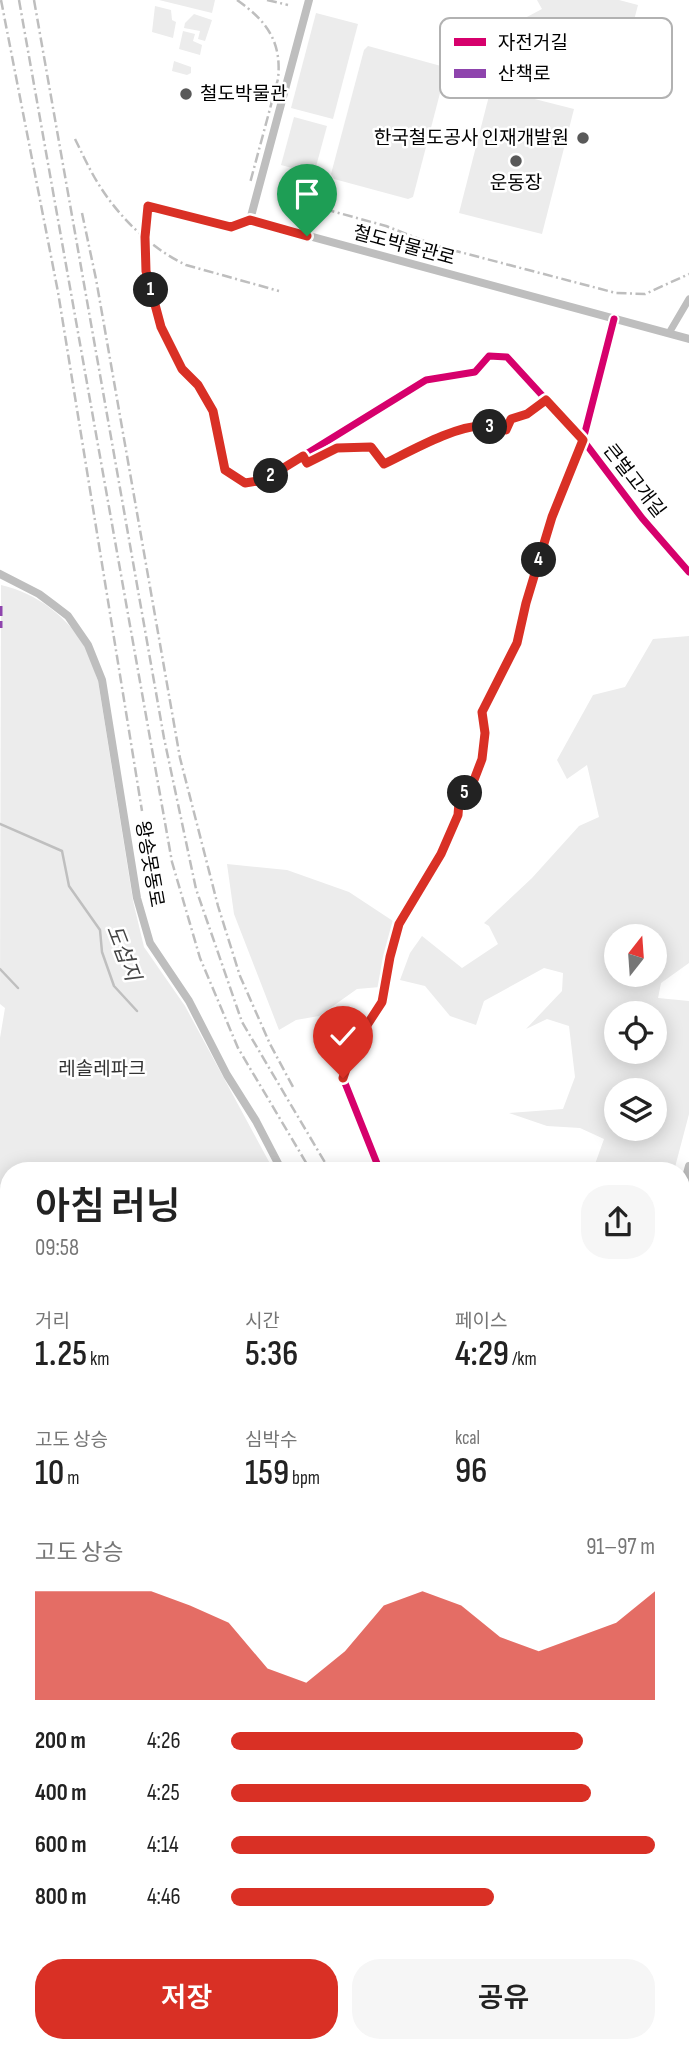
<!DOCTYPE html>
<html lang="ko">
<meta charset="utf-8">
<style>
:root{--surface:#fff;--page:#f6f6f6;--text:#222;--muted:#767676;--accent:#d93025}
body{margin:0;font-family:"Sofia Sans Condensed","Noto Sans KR",sans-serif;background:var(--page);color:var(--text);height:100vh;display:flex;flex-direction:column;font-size:26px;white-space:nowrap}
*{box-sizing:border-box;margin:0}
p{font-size:23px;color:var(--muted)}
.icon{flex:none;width:38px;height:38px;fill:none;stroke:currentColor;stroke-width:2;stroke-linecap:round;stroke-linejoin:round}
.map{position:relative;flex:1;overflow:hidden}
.sheet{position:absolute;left:0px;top:1162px;width:690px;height:891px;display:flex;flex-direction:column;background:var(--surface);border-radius:28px 28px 0 0;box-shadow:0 4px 18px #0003}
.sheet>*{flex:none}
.needle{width:46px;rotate:17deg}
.fabs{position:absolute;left:604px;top:924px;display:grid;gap:14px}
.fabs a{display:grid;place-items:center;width:63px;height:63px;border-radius:50%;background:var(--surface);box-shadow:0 4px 18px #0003;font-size:35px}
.pin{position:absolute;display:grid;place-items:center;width:60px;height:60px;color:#fff;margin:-72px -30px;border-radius:50% 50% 50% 0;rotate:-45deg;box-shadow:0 0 7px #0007}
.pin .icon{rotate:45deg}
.km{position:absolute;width:35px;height:35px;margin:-18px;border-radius:50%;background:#222;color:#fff;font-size:19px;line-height:35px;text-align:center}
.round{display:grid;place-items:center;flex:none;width:74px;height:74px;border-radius:28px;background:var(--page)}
.summary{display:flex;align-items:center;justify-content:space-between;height:119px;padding:0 35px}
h1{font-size:38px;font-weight:600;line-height:52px}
.stats{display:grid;grid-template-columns:repeat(3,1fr);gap:10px;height:119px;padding:7px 35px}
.stats div{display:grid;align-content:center}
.stats b{font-size:35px;font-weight:600}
.stats small{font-size:19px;font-weight:400}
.stats p{font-size:19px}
.chart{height:196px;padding:14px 35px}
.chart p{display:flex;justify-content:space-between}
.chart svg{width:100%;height:126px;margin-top:7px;fill:var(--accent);opacity:.7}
.cta{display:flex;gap:14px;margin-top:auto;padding:14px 35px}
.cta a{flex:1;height:80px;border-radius:28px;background:var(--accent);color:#fff;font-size:28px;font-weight:600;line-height:80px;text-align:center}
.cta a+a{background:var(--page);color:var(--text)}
ul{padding:0 35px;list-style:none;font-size:23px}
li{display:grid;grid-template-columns:112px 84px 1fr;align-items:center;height:52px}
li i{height:18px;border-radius:9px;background:var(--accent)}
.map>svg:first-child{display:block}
.green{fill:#ececec;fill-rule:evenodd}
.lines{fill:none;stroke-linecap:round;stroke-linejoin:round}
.stream{stroke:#bfbfbf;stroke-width:2.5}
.minor-tunnel{stroke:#d9d9d9;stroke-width:7;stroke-dasharray:7 3.5;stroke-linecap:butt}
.trunk-casing{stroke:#dbdbdb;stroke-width:14}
.minor{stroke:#bebebe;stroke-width:7}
.tertiary{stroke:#bebebe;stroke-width:8}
.trunk{stroke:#bebebe;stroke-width:10}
.rail{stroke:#bebebe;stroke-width:2.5;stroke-dasharray:10 3.5 2 3.5;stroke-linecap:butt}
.quiet{stroke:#8e44ad;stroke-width:5;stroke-dasharray:10 5;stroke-linecap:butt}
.cycleway-casing{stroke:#fff;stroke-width:11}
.cycleway{stroke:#d6006c;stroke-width:7}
.route-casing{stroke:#fff;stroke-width:14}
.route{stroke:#d93025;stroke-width:9}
.poi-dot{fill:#595959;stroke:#fff;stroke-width:2.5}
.labels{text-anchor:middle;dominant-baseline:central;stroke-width:5;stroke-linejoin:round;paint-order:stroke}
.poi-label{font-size:19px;fill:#000;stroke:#fff;text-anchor:start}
.street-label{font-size:19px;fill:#000;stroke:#fff}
.park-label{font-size:19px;fill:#333;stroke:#fff}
.water-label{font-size:21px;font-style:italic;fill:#444;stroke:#fff}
.key{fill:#fff;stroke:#b2b2b2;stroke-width:2}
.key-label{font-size:19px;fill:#000}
</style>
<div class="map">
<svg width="689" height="2052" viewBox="0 0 689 2052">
<rect width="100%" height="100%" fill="#fff"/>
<g class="green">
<polygon points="159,0 215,0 212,13"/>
<polygon points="537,0 619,0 638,5 618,81 581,72 590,58 595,37 525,18 542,9"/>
<polygon points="155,6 171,10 172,20 176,22 173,38 152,32"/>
<polygon points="316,13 358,24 333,119 291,108"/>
<polygon points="194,14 212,20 205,41 198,39 200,31 184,28 185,23"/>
<polygon points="183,31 195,34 193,41 202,45 200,55 179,49"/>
<polygon points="368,46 441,66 446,70 413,197 408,199 334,179 331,174 364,50"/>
<polygon points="174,61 191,67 191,73 187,75 172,71"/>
<polygon points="491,88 574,109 542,234 459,213"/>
<polygon points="294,117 327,126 314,174 281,165"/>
<path d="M1,585C37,593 68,617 87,650C92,659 94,671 98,681L133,901L144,947L185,1006L274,1171H9V1278H0V1219L5,1201L0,1199V1038L5,1008L0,1004Z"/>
<path d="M689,636V963L661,983L658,998L689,1001V1114L674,1171H588L594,1167L604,1139L580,1128L547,1126L509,1113L563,1109L575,1077L569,1026L547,1019L526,1029L562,991L563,973L544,968L484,1001L476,1025L450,1016L425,986L400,980L410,953L422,936L462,968L498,944L489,926L484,923L532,878L579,826L599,817L587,765L567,779L557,760L593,695L625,687L653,639ZM616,936H654V975H616ZM616,1013H654V1052H616ZM616,1090H654V1129H616Z"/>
<polygon points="227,864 287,870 349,892 396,923 387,951 380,987 357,989 319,1016 296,1020 279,1030 234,914"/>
<polygon points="0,1944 9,1956 9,2006 0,2004"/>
</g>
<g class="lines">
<g class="stream">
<polyline points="0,824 62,851 69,886 100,930 102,952 114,986 137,1011"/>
<polyline points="0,969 18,988"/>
<polyline points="681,1550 689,1542"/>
<polyline points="0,1812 9,1821"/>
</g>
<polyline class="minor-tunnel" points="604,359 609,340"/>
<defs>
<g id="trunk">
<polyline points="681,2036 689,2032"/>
<polyline points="647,2052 664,2044"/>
<polyline points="682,2052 689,2049"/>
</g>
</defs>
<use href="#trunk" class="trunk-casing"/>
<g class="minor">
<polyline points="250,220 231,227 148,206 145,237 146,271 161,327 182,369 198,385 213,411 225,470 245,483 264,480 426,380 475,372 489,356 507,357 583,440 642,518 689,572"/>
<polyline points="669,333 689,299"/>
<polyline points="609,340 614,319"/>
<path d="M304,456L307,462L337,448L371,447L384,464C409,452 456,425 483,426C491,426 499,428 506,430L511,419L527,414L546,400"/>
<polyline points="380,1171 343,1078 354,1045 382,1002 390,957 399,924 441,854 458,815 459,802 473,780 482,759 485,733 482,712 517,643 525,603 552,517 583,440 604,359"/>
<polyline points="0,1288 9,1288"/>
<polyline points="0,1621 9,1620"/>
<polyline points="29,2052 33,2044"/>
</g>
<g class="tertiary">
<polyline points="309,0 250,220 689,339"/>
<polyline points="0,574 39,594 55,606 68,616 88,645 102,680 137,898 150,943 189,1001 227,1075 256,1121 282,1171"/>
<polyline points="681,1195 689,1166"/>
<polyline points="681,1231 689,1201"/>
<polyline points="681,1643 689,1659"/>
<polyline points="681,1670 689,1684"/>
<polyline points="334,2052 335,2044"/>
</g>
<use href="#trunk" class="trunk"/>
<g class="rail">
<polyline points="1,0 58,292 142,811"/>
<polyline points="19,0 172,862 200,958 238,1048 311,1171"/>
<polyline points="34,0 164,738 196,889 242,1022 330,1171"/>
<path d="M237,0C267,21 282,42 278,79L250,183"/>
<polyline points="267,0 288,5"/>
<path d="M75,139C83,155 91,173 101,188C121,219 152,249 186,265L279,291"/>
<polyline points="288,199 386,226 437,246 616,293 645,294 689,274"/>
<polyline points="82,213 96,279 180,758 218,906 240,976 270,1044 293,1087"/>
<polyline points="681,1761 689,1775"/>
<polyline points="681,1791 689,1805"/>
<polyline points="681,1809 689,1823"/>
</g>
<g class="quiet">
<polyline points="0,606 0,628"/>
<polyline points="0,2012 9,2015"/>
</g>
<defs>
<g id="cycleway">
<polyline points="250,220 231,227 148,206 145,237 146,271 161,327 182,369 198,385 213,411 225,470 245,483 264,480 426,380 475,372 489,356 507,357 583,440 642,518 689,572"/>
<polyline points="380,1171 343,1078 354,1045 382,1002 390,957 399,924 441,854 458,815 459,802 473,780 482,759 485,733 482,712 517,643 525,603 552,517 583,440 614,319"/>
</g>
</defs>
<use href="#cycleway" class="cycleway-casing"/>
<use href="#cycleway" class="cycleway"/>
</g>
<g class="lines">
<defs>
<path id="route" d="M307,236L250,220L231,227L148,206L145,237L146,271L161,327L182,369L198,385L213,411L225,470L245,483L264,480L303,456L307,463L337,448L371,447L384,464C409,452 456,425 483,426C491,426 498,428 506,430L511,419L527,414L546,400L583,440L552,517L526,603L517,643L482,712L485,733L482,759L474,780L459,802L458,815L441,854L399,924L390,957L382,1002L354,1045L343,1078"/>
</defs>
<use href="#route" class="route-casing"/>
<use href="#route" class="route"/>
</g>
<g class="poi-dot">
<circle cx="186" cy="94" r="7"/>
<circle cx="583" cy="138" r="7"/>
<circle cx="516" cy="161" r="7"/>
</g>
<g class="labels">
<g class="poi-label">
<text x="200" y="94">철도박물관</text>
<text x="569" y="138" text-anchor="end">한국철도공사 인재개발원</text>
<text x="516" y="183" text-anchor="middle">운동장</text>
</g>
<g class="street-label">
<text transform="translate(404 246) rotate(15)">철도박물관로</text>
<text transform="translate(634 481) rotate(52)">큰벌고개길</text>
<text transform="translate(149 864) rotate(80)">왕송못동로</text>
</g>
<g class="park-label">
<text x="102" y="1069">레솔레파크</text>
</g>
<g class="water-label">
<text transform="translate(123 953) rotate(69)">도섭지</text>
</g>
</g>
<rect x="440" y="18" width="232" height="80" rx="10" class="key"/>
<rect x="454" y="38" width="32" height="8" fill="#d6006c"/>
<rect x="454" y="69" width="32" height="9" fill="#8e44ad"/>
<g class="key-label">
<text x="498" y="49">자전거길</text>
<text x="498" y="80">산책로</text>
</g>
</svg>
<div class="fabs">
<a><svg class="needle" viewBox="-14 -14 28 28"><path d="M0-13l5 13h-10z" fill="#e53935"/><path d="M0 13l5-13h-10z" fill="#767676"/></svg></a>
<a><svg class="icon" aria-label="locate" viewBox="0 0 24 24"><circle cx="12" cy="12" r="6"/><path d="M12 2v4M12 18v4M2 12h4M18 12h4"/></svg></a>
<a><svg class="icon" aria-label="layers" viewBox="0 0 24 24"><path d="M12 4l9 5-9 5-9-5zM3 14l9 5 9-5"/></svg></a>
</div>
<div class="pin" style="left:307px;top:236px;background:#1e9e55"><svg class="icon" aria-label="arrive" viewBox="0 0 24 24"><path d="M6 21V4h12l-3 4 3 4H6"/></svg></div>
<div class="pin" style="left:343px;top:1078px;background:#d93025"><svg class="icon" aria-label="check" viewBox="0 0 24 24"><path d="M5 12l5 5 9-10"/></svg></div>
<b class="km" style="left:151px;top:290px">1</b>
<b class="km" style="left:271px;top:476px">2</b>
<b class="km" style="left:490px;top:427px">3</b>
<b class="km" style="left:539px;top:560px">4</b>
<b class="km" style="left:465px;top:793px">5</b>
<section class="sheet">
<div class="summary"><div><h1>아침 러닝</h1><p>09:58</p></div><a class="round"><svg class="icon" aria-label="share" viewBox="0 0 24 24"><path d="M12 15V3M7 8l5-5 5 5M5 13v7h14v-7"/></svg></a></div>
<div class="stats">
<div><p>거리</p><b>1.25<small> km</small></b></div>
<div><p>시간</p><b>5:36</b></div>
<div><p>페이스</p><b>4:29<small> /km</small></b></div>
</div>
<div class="stats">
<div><p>고도 상승</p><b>10<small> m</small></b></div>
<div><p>심박수</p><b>159<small> bpm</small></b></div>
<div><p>kcal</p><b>96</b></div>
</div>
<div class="chart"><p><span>고도 상승</span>91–97 m</p>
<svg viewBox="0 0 160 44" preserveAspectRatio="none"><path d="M0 44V6L10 6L20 6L30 6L40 11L50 17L60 33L70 38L80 27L90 11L100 6L110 11L120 22L130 27L140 22L150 17L160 6V44z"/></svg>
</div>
<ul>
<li><b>200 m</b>4:26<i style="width:83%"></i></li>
<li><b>400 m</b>4:25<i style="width:85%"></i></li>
<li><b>600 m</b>4:14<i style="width:100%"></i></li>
<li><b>800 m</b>4:46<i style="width:62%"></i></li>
</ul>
<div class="cta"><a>저장</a><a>공유</a></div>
</section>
</div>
